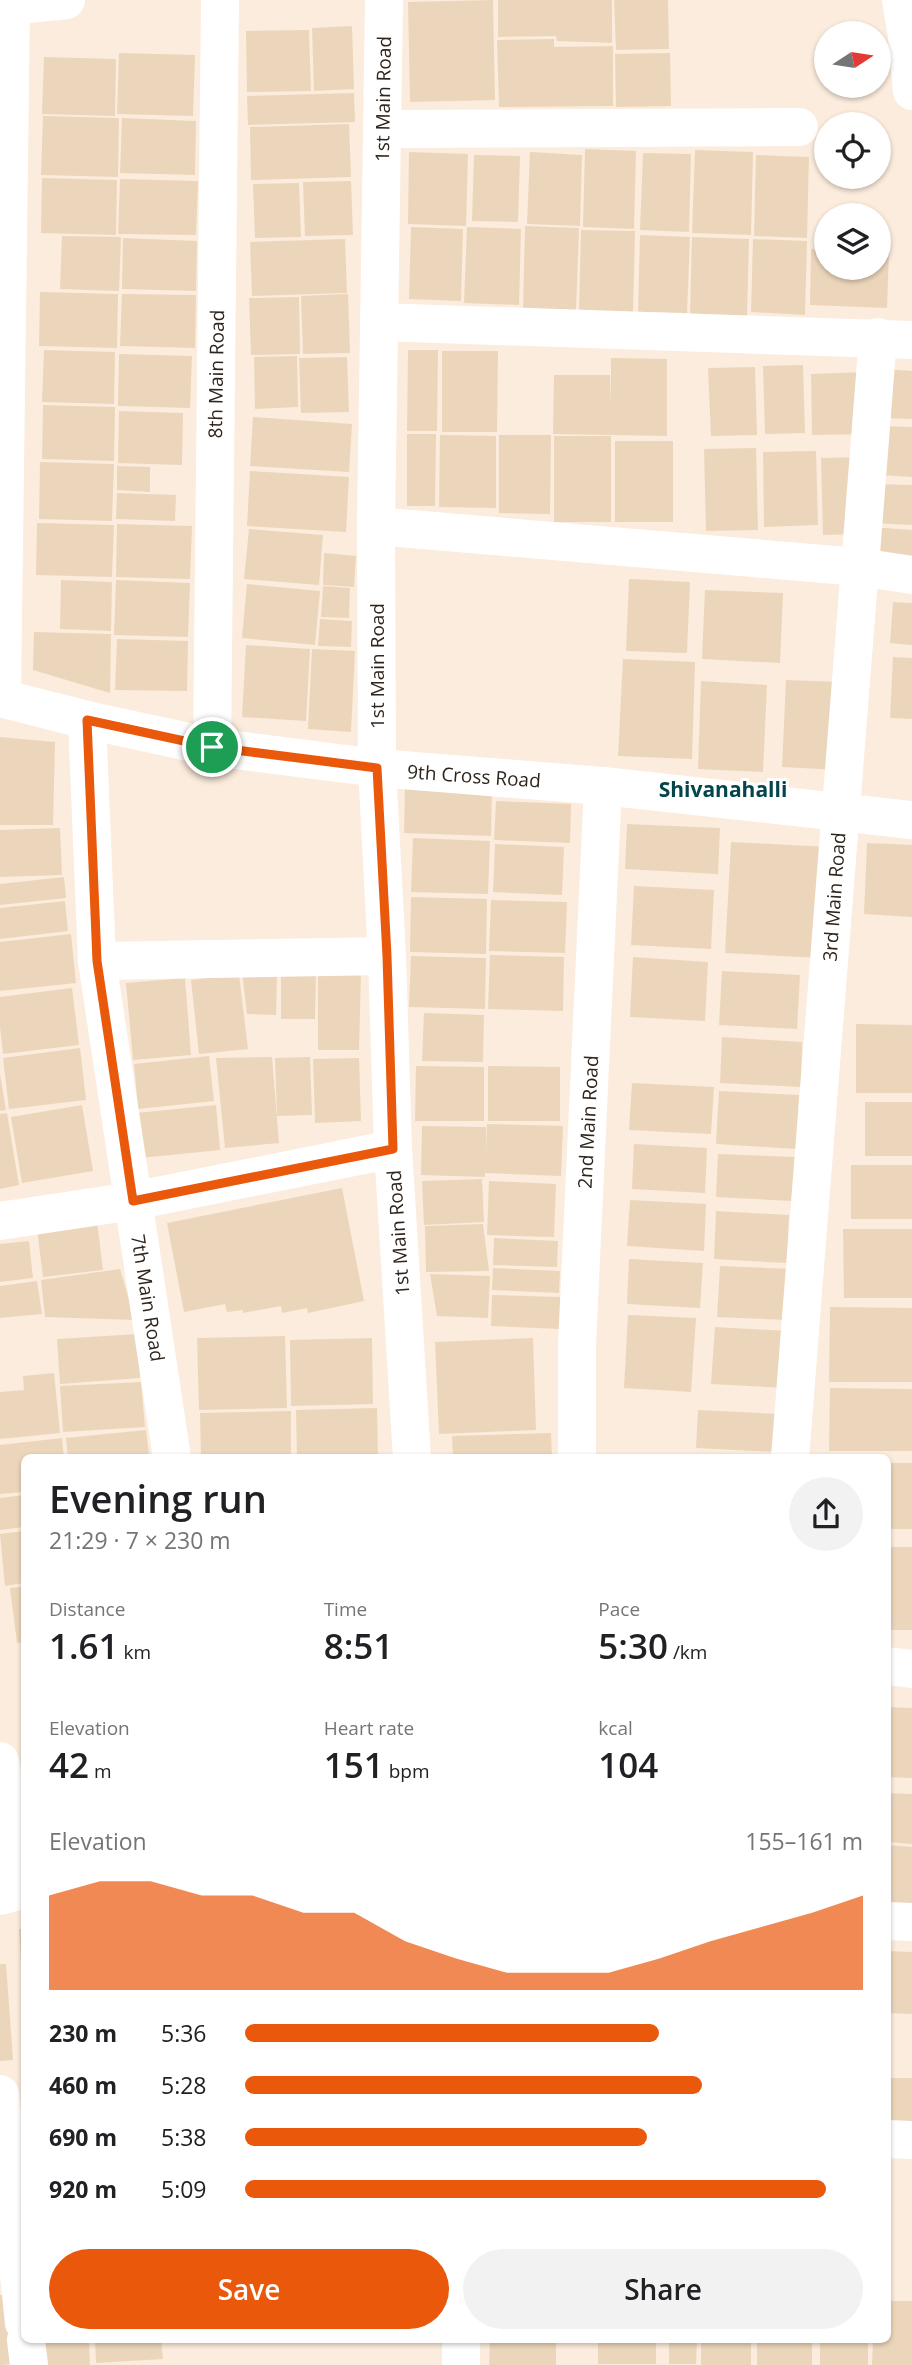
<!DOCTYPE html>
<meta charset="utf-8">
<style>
:root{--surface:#fff;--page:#f2f2f2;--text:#202124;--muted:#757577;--accent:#ea580c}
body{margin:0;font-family:"Open Sans",sans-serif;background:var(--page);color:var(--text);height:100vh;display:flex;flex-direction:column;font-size:26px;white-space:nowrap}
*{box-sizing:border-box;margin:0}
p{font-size:23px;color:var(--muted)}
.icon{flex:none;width:38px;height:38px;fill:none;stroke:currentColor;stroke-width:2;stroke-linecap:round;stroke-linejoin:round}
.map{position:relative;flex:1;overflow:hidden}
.panel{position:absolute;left:21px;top:1454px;width:870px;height:889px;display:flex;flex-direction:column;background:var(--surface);border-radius:10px;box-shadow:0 2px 5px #0004}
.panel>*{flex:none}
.needle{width:46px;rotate:78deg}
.fabs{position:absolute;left:814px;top:21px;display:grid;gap:14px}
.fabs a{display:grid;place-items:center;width:77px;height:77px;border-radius:50%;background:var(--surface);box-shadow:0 2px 5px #0004;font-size:35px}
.pin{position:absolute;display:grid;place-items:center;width:60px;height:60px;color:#fff;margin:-30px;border:4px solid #fff;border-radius:50%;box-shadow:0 2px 7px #0007}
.round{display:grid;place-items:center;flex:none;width:74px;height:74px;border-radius:37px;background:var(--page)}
.summary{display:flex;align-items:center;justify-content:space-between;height:119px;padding:0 28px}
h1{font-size:38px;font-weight:600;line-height:52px}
.figures{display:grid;grid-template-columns:repeat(3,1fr);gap:10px;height:119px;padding:7px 28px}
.figures div{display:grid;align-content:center}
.figures b{font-size:35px;font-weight:600}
.figures small{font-size:19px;font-weight:400}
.figures p{font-size:19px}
.chart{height:196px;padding:14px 28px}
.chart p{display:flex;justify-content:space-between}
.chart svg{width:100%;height:126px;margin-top:7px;fill:var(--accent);opacity:.7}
.action{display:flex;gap:14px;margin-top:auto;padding:14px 28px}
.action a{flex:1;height:80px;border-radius:42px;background:var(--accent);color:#fff;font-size:28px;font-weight:600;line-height:80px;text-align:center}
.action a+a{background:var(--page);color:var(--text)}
ul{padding:0 28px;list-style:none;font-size:23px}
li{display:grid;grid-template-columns:112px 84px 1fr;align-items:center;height:52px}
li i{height:18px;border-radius:9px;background:var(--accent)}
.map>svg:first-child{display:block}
.building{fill:#ecd6bb}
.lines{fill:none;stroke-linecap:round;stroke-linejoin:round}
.street{stroke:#fff;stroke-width:38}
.secondary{stroke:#fff;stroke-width:38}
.route-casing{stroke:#fff;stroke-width:14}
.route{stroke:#ea580c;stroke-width:9}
.labels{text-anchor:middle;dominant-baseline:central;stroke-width:6;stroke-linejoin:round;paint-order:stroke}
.street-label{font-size:19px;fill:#2f251c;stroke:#fff}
.neighbourhood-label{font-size:21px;font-weight:bold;fill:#02454b;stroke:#fff}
</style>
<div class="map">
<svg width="912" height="2365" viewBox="0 0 912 2365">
<rect width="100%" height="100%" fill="#fcecdd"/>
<g class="building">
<polygon points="493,0 495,100 410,102 408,2"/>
<polygon points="498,0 612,0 612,43 557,41 556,36 498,37"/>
<polygon points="614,0 668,0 669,49 616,50"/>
<polygon points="352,26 354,89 314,91 312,28"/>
<polygon points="309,30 311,91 247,92 246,31"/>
<polygon points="554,39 554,47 613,46 613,106 499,107 497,40"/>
<polygon points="119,53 195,55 193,116 117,114"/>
<polygon points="670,53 671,106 616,107 615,54"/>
<polygon points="44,57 116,59 115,116 42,114"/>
<polygon points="354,93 355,122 248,125 247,96"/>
<polygon points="43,116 119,118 118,177 41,175"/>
<polygon points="122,118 196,121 195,175 120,173"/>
<polygon points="349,124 351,177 251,180 250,127"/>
<polygon points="585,149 636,151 634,229 583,227"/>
<polygon points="695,150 753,152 751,235 692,233"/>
<polygon points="409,152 468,154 466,226 408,224"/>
<polygon points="530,152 582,155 580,226 527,224"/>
<polygon points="643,153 691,154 689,232 640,230"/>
<polygon points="474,155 520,156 518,222 472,221"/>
<polygon points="756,155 809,157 807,238 754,236"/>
<polygon points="42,178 117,180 116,235 41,233"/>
<polygon points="120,179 198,181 196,235 118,234"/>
<polygon points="351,181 353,235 305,236 303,182"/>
<polygon points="299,183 301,237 255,238 253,184"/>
<polygon points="525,226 579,228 576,311 523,310"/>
<polygon points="411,227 463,229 461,301 409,299"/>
<polygon points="467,227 521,229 519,305 464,303"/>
<polygon points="581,230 635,231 633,314 579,312"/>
<polygon points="640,235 690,237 687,313 638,312"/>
<polygon points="62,236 121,237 119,291 60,289"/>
<polygon points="692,237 749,239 747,317 690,315"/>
<polygon points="123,238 197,241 196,291 122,289"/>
<polygon points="345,239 347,293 252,296 250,242"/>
<polygon points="753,239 807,241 805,315 751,312"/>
<polygon points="811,249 826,250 826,268 878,268 878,251 889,252 887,308 810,305"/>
<polygon points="40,292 118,294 117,348 39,346"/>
<polygon points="122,294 196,295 195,348 120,346"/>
<polygon points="348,294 350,353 303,354 301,296"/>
<polygon points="299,297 300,354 251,355 249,298"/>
<polygon points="44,350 115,352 114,404 42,402"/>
<polygon points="408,350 438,350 437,431 407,431"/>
<polygon points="442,351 498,351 497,432 442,432"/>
<polygon points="119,354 192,356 190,408 118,406"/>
<polygon points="297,356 298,407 255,409 254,357"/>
<polygon points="347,357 349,412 301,413 299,358"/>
<polygon points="611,358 667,359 667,436 553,434 554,375 610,375 611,407"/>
<polygon points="803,365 805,433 765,434 763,366"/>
<polygon points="755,367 757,435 711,436 708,368"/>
<polygon points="883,369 912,371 912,419 881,418"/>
<polygon points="866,372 868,434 812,435 811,374"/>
<polygon points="43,405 115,407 114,461 42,459"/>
<polygon points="119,411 183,413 182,465 118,463"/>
<polygon points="253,417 352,424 349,472 250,466"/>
<polygon points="881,426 912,427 912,477 879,475"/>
<polygon points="407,434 436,434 435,506 407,506"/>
<polygon points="440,435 496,436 496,508 439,507"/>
<polygon points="499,435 551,435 550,514 499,513"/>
<rect x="554" y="436" width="57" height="86"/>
<rect x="615" y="441" width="58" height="81"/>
<polygon points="756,448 758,530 706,531 704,449"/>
<polygon points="816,451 818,525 764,527 763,452"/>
<polygon points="858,457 860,534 823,535 821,458"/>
<polygon points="40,462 114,464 112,521 39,519"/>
<polygon points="117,466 150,467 150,492 117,490"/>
<polygon points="250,471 349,477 346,532 247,526"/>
<polygon points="875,484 912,485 912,525 872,523"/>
<polygon points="117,493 176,495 175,521 116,519"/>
<polygon points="37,523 114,525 112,577 36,575"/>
<polygon points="117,524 192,526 190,579 116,577"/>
<polygon points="871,527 912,530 912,567 870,564"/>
<polygon points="249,529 323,535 319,585 244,579"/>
<polygon points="324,553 356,556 354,587 323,585"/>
<polygon points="629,579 690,582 687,653 626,651"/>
<polygon points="61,580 112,582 111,631 60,629"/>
<polygon points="116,580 190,583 188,637 114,635"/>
<polygon points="247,584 320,591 315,645 242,638"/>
<polygon points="323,586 350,588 349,618 321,617"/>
<polygon points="705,590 783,593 780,663 702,659"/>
<polygon points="893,602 912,603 912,645 890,643"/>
<polygon points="320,619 352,621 351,647 318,646"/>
<polygon points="34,632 111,634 110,693 33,670"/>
<polygon points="117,639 188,641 187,691 115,690"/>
<polygon points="246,645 310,649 306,721 242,717"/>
<polygon points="312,649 355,651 351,732 308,729"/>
<polygon points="893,657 912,658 912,719 890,718"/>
<polygon points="623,659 695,662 692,759 618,756"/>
<polygon points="786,680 841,682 838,770 782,767"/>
<polygon points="701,681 767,685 763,772 698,769"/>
<polygon points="0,737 55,742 53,825 0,825"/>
<polygon points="405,785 492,788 491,836 404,833"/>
<polygon points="496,801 571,804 570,843 494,840"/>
<polygon points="627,824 720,828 718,874 625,869"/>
<polygon points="60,828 62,875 0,877 0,830"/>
<polygon points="413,838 490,841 488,894 411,892"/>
<polygon points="731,842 827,847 822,958 725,953"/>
<polygon points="867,843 912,845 912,917 864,914"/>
<polygon points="495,844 564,847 562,895 493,892"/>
<polygon points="64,877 66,898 0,905 0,884"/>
<polygon points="634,886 714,890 711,949 631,945"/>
<polygon points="411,897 487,899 486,954 410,952"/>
<polygon points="491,900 567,902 565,953 489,951"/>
<polygon points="65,901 68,931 0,939 0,908"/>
<polygon points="71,934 76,983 0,991 0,942"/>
<polygon points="490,955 564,957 563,1011 488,1009"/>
<polygon points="411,956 486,958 485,1009 409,1007"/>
<polygon points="633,957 708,962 705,1021 630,1017"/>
<polygon points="281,970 316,971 315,1019 281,1019"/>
<polygon points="318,971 361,972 359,1050 318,1050"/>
<polygon points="722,971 800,975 797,1029 719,1025"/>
<polygon points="242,973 277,976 276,1015 247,1014"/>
<polygon points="239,974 248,1049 199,1054 191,980"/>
<polygon points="185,978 191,1055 133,1060 126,983"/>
<polygon points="72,988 79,1045 3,1054 0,1027 0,997"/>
<polygon points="424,1013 484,1015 483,1062 422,1061"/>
<polygon points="856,1024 912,1025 912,1093 856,1093"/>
<polygon points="722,1037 802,1042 801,1087 720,1083"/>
<polygon points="80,1048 86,1100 9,1109 3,1058"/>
<polygon points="209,1056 214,1101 138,1109 134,1064"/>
<polygon points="272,1057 279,1143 225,1148 216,1058"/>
<polygon points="310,1057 312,1115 277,1116 275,1058"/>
<polygon points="359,1058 361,1121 315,1123 313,1059"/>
<polygon points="416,1066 484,1067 484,1121 415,1121"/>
<polygon points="488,1066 560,1067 560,1121 488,1121"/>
<polygon points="0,1074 6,1110 0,1111"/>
<polygon points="632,1083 714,1087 711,1134 629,1130"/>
<polygon points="719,1091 799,1095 797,1149 716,1144"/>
<rect x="865" y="1102" width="47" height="54"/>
<polygon points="82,1105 93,1171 22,1183 11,1117"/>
<polygon points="216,1105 220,1150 140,1158 136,1113"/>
<polygon points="7,1113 19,1185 0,1189 0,1114"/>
<polygon points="487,1124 563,1126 561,1176 485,1173 485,1177 421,1175 422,1126 486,1127 486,1153"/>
<polygon points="634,1144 707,1148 705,1193 632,1189"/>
<polygon points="718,1154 795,1157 793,1201 716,1197"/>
<rect x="851" y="1165" width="61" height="54"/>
<polygon points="482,1179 484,1222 424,1225 422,1181"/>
<polygon points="489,1181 556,1184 554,1237 487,1235"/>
<polygon points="342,1188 364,1301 308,1313 307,1308 282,1313 281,1306 243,1313 243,1310 227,1312 225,1304 184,1312 167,1223"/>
<polygon points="630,1200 706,1204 704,1251 627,1246"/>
<polygon points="716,1211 789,1215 787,1263 714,1259"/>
<polygon points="97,1222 103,1270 43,1277 37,1229"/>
<polygon points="483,1224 489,1271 426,1272 425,1226"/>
<polygon points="843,1229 912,1229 912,1298 844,1298"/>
<polygon points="494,1238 558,1241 557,1267 493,1265"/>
<polygon points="29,1241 33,1278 0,1282 0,1244"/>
<polygon points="629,1259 703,1263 700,1308 627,1304"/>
<polygon points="720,1266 791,1269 788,1320 717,1317"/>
<polygon points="493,1268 560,1271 559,1293 492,1290"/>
<polygon points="120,1269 135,1320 45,1317 41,1280"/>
<polygon points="430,1274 490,1276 488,1318 437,1316"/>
<polygon points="37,1281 42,1314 0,1318 0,1286"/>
<polygon points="492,1295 561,1297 560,1329 491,1326"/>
<polygon points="830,1307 912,1308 912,1382 829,1382"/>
<polygon points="628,1315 696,1318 691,1392 624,1388"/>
<polygon points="715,1327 788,1331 785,1388 711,1384"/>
<polygon points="138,1334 140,1378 60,1384 57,1339"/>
<polygon points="285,1336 287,1408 199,1410 197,1338"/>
<polygon points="372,1338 373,1404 291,1406 290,1340"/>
<polygon points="533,1338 536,1430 439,1434 435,1342"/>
<polygon points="54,1373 60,1433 0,1439 0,1392 24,1390 23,1376"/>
<polygon points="141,1382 145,1427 63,1432 60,1386"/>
<polygon points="830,1388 912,1389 912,1451 829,1451"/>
<polygon points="377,1408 378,1458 297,1458 296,1410"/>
<polygon points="698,1410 778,1414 776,1452 696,1448"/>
<polygon points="291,1411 291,1458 201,1458 200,1413"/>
<polygon points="146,1430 149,1456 68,1458 66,1438"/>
<polygon points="551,1433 552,1458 453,1458 452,1436"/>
<polygon points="62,1438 64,1458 24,1458 24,1492 0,1494 0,1445"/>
<rect x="887" y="1463" width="25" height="66"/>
<polygon points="24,1495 24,1527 0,1530 0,1498"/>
<polygon points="24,1531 24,1583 5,1586 0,1534"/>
<rect x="887" y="1547" width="25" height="83"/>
<polygon points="24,1586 24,1642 17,1643 10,1588"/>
<polygon points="887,1707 912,1708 912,1778 887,1777"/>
<polygon points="887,1793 912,1794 912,1844 887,1842"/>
<polygon points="887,1845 912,1847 912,1906 887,1904"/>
<polygon points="19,1929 24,1929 24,1966 21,1966"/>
<polygon points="887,1951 912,1952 912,2014 887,2013"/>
<polygon points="0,1964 6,1964 13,2060 0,2061"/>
<rect x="890" y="2078" width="22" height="54"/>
<polygon points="9,2294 15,2364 0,2365 0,2295"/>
<polygon points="887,2301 912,2301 912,2365 872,2365 873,2340 887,2340"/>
<polygon points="35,2340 89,2340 90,2365 36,2365"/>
<polygon points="95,2340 161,2340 163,2359 96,2363"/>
<polygon points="490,2340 556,2340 556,2365 489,2365"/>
<rect x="598" y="2340" width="58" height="24"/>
<polygon points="669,2340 697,2340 696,2364 669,2364"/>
<rect x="701" y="2340" width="50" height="25"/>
<rect x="757" y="2340" width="55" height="25"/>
<rect x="820" y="2340" width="48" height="25"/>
</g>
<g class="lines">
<g class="street">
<polyline points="384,0 376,526 377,768 387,956 393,1149 412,1458"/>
<polyline points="901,0 907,36 912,91"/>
<polyline points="384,129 799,127"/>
<polyline points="379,322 912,340"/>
<polyline points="376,526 859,567 912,575"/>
<polyline points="0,698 87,720 212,747 377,768 603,786 912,820"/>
<polyline points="2,698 11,6"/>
<polyline points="87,720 97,961 172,1458"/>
<polyline points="212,747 220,0"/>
<polyline points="97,961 387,956"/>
<polyline points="0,1221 133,1201 393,1149"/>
<polyline points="577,1458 577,1345 603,786"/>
<polyline points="790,1458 878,337"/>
<polyline points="887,1666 912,1669"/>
<polyline points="0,1761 22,1890 0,1896"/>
<polyline points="887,1921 912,1922"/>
<polyline points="0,2094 24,2323"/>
<polyline points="887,2139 912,2140"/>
<polyline points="26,2340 29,2365"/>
<polyline points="461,2340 461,2365"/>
</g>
<polyline class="secondary" points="0,7 66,0"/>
</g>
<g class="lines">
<defs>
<polygon id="route" points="87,720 212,747 377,768 387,956 393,1149 133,1201 97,961"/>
</defs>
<use href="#route" class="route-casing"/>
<use href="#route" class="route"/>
</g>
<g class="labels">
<g class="street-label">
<text transform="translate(383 99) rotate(-89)">1st Main Road</text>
<text transform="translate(216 374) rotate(-89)">8th Main Road</text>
<text transform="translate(377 666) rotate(-90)">1st Main Road</text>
<text transform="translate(474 776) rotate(4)">9th Cross Road</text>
<text transform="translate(834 897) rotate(-86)">3rd Main Road</text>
<text transform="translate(588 1122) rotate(-87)">2nd Main Road</text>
<text transform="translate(398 1233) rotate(-94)">1st Main Road</text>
<text transform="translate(148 1298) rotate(81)">7th Main Road</text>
</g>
<g class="neighbourhood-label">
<text x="723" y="789">Shivanahalli</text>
</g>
</g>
</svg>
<div class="fabs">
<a><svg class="needle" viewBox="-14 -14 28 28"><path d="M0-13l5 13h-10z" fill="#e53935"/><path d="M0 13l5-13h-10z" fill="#757577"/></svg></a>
<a><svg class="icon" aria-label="locate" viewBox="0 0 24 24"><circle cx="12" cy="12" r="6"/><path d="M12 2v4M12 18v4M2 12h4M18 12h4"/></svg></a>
<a><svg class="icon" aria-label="layers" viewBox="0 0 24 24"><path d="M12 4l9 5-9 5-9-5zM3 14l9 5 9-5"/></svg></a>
</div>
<div class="pin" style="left:212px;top:747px;background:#1e9e55"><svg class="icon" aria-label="arrive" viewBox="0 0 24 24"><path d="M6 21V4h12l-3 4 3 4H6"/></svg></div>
<section class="panel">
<div class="summary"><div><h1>Evening run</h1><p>21:29 · 7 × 230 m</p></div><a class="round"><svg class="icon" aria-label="share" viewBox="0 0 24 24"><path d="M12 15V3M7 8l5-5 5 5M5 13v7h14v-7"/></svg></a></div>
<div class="figures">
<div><p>Distance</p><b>1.61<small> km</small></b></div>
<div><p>Time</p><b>8:51</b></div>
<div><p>Pace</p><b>5:30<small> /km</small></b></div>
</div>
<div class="figures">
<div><p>Elevation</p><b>42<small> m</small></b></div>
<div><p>Heart rate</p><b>151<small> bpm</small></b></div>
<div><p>kcal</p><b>104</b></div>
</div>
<div class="chart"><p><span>Elevation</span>155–161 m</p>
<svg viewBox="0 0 160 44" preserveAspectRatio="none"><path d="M0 44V11L10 6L20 6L30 11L40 11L50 17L60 17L70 27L80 33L90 38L100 38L110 38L120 33L130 27L140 22L150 17L160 11V44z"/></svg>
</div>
<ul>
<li><b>230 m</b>5:36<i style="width:67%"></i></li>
<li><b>460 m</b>5:28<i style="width:74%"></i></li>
<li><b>690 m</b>5:38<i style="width:65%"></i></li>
<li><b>920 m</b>5:09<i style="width:94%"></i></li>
</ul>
<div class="action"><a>Save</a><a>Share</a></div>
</section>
</div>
